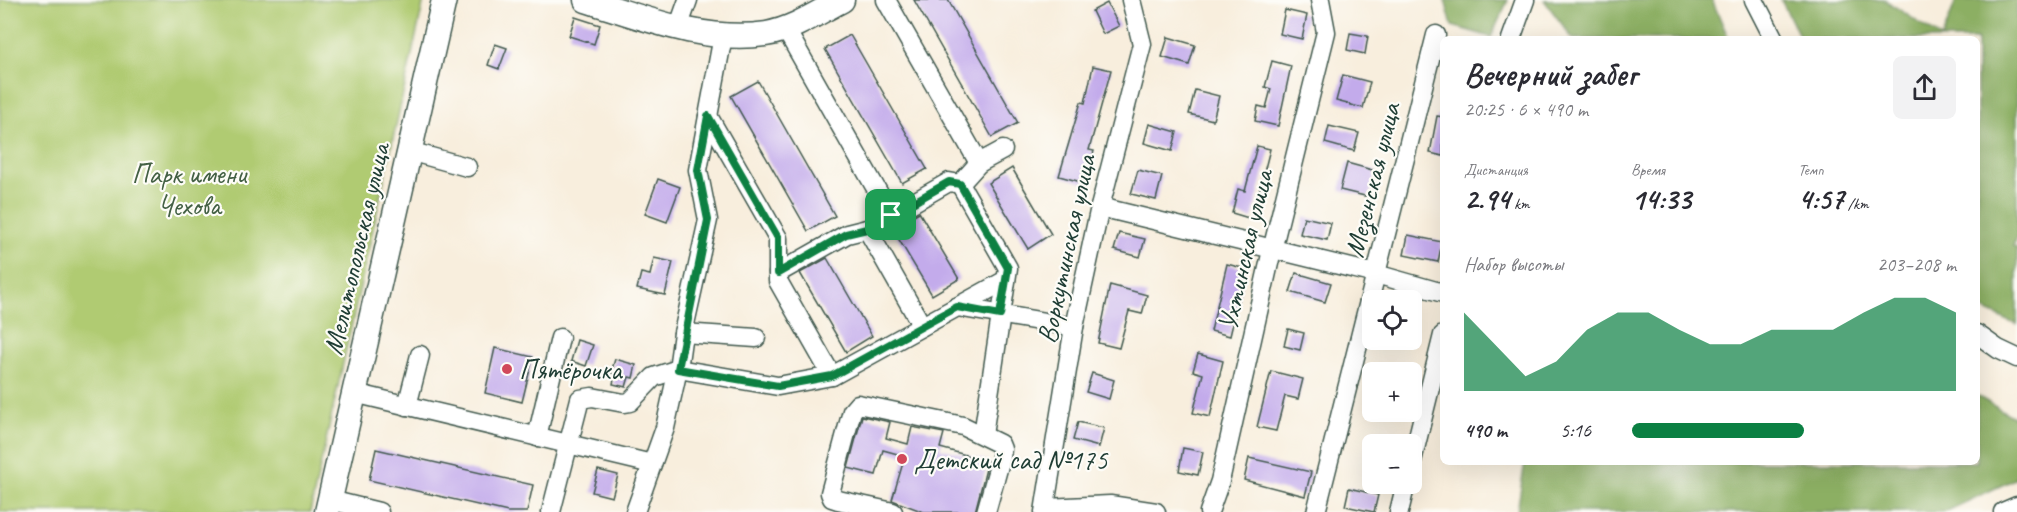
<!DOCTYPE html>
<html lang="ru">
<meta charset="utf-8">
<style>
:root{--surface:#fff;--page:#f2f2f3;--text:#2b2b33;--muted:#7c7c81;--accent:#0b8043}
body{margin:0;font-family:Caveat,sans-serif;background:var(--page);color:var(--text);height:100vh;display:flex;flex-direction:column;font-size:22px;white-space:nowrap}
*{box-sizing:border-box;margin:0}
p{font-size:20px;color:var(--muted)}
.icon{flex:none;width:33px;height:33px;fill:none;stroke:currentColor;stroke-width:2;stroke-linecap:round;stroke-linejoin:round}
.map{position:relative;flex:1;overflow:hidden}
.details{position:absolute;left:1440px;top:36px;width:540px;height:429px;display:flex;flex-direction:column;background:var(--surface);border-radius:9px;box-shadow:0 6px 24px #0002}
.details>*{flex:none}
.tools{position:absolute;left:1362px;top:290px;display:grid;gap:12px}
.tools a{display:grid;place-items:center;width:60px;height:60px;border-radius:9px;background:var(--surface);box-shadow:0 6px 24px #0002;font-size:30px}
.pin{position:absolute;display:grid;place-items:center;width:51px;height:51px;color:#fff;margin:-26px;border-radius:12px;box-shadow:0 3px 9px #0006}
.round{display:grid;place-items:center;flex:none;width:63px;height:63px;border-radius:9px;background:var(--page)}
.overview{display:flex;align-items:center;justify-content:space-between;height:102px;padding:0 24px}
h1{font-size:33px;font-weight:800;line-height:45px}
.figures{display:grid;grid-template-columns:repeat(3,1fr);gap:9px;height:102px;padding:6px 24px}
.figures div{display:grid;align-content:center}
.figures b{font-size:30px;font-weight:800}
.figures small{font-size:16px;font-weight:400}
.figures p{font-size:16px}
.chart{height:168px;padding:12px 24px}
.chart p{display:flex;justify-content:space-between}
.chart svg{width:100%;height:108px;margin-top:6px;fill:var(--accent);opacity:.7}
ul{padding:0 24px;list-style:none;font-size:20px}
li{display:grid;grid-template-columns:96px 72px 1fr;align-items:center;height:45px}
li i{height:15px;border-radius:8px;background:var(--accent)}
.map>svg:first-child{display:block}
.green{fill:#b0cb72;stroke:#688453;stroke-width:1.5}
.forest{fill:#8caf64;stroke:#56764c;stroke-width:1.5}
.building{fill:#c3abeb}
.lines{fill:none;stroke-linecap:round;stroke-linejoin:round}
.minor-casing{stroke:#40584d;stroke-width:21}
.major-casing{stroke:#40584d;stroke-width:27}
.minor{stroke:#fff;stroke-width:18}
.major{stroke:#fff;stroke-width:24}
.route-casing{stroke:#fff;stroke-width:12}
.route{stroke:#0b8043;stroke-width:8}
.poi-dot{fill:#d1495b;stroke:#fdfcf7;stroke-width:2}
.labels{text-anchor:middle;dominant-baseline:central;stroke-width:4.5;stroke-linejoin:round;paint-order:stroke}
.park-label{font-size:28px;fill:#436044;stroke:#fdfcf7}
.street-label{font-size:28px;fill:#1f3d34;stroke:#fdfcf7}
.poi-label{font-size:28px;fill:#1f3d34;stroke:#fdfcf7;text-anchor:start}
</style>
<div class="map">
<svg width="2017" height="512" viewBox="0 0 2017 512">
<rect width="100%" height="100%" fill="#fdfcf7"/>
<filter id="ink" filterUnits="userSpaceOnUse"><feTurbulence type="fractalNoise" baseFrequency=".0167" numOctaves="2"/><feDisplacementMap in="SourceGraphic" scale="12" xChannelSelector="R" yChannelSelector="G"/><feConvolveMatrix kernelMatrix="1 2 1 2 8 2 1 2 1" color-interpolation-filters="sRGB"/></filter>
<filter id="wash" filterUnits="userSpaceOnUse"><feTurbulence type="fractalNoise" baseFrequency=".008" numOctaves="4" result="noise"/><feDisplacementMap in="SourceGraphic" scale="24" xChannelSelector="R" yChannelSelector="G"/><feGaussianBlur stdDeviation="1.35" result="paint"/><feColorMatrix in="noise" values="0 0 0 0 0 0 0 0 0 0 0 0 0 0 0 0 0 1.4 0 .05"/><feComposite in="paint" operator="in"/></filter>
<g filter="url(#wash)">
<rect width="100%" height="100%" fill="#f8eedd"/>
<polygon class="green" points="0,0 424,0 310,512 0,512"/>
<g class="forest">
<polygon points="1445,0 1508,0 1491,37 1452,26"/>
<polygon points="1544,0 1712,0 1729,39 1573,39"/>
<polygon points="1781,0 1885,0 1942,38 1956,0 2017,0 2017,235 2013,246 2017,248 2017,325 1977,306 1977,39 1801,39"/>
<polygon points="1977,396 2017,419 2017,478 1945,512 1517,512 1525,462 1977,462"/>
</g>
<g id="blocks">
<g class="building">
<polygon points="914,0 948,0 1018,123 992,137"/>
<polygon points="1107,3 1119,26 1103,34 1092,11"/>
<polygon points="1285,10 1307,15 1302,39 1280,34"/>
<polygon points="575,17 600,25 594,44 569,36"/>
<polygon points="1350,33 1368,36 1365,54 1347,50"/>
<polygon points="850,35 927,169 902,183 825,49"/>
<polygon points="1168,37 1195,45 1189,65 1162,57"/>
<polygon points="495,44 507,48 499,69 488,65"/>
<polygon points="1272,61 1291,66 1278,126 1255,121 1258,106 1266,108 1271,89 1265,87"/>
<polygon points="1093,66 1111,70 1089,150 1094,151 1085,183 1059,176 1081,102 1085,103"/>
<polygon points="1343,75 1370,82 1363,108 1336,101"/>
<polygon points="758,81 835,216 808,231 731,96"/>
<polygon points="1195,90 1219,96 1213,120 1189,114"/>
<polygon points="1437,116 1443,117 1443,156 1430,153"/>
<polygon points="1149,124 1177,132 1172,151 1144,143"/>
<polygon points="1329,126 1359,133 1354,151 1325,143"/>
<polygon points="1257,146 1270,149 1252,219 1232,213 1238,189 1245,191"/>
<polygon points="1347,163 1376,171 1369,197 1340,190"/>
<polygon points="1012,168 1051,234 1028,249 988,183"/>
<polygon points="1138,170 1162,176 1156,200 1131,194"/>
<polygon points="658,179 680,187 667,222 645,214"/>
<polygon points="919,212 959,279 932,295 892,228"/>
<polygon points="1304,217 1331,223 1327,240 1300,234"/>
<polygon points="1119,233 1145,239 1140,257 1114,250"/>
<polygon points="1408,235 1442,242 1438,262 1404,255"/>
<polygon points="654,258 673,262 665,295 637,289 641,273 650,275"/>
<polygon points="827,258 872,336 846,352 800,273"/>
<polygon points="1227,264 1246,269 1230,336 1211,331"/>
<polygon points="1296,273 1331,283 1325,302 1290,292"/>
<polygon points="1110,285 1147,295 1142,314 1129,311 1119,348 1098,343"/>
<polygon points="1288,329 1304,333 1300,350 1284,346"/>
<polygon points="577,340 593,345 586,366 571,361"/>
<polygon points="495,348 533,357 522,402 485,393"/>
<polygon points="1198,354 1223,361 1210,417 1193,413 1203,374 1193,371"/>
<polygon points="615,359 636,365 633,378 629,377 626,387 613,384 615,374 611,373"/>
<polygon points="1271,371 1303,379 1298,399 1285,396 1276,431 1257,427"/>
<polygon points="1092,373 1114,380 1109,399 1086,392"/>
<polygon points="862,416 890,422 886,438 908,444 912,427 944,433 940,448 988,461 975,512 924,512 892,500 905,456 883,450 876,475 848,468"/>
<polygon points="1078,422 1104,428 1099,447 1073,440"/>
<polygon points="1183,448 1203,452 1198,475 1179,471"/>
<polygon points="376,449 533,485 527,512 508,512 369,480"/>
<polygon points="1249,458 1311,472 1305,496 1244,480"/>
<polygon points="598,470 618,475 612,497 592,492"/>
<polygon points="1349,488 1378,495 1374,512 1345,506"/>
</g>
</g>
</g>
<g filter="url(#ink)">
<use href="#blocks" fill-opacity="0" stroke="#40584d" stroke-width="1.5"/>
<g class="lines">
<defs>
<g id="minor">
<polyline points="886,0 979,163 960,184 1008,268 983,435"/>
<polyline points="1754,0 1774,39"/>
<polyline points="678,28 688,0"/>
<polyline points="785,28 891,215"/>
<polyline points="1511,39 1525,0"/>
<polyline points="708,116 778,238 778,281 832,376"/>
<polyline points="409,151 467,167"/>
<polyline points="979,163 1003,150"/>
<polyline points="1100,207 1376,274 1443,293"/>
<polyline points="867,229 922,326"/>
<polyline points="778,273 847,234 867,229 949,182 960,184"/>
<polyline points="957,307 1006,280"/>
<polyline points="683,333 756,338"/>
<polyline points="1977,334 1998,349 2017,358"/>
<polyline points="354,393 652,464"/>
<polyline points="407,406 420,355"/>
<polyline points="537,437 560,338"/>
<polyline points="1412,461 1443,335"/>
<polyline points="330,500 379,512"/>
<polyline points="1046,508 1110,505 1156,512"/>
<polyline points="551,512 580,399 592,397 624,403 630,402 654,377 678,369 683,333 708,220 698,170 723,36"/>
<polyline points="635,512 665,428 678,369 778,386 832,376 957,307 1074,327"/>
<polyline points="893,512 838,500 832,498 830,493 852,411 858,404 963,426 1000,444 1002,449 1001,458 986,512"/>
<polyline points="1044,512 1074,327 1100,207 1142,44 1131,0"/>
<polyline points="1209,512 1220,481 1272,250 1326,32 1320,0"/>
<polyline points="1316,512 1436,35"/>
<polyline points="1399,512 1406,483"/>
<polyline points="2003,512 2017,506"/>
</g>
<g id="major">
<path d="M586,0C644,18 705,43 766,34C792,30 819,12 842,0"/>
<polyline points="327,512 444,0"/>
</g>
</defs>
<use href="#minor" class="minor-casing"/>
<use href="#major" class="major-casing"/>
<use href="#minor" class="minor"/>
<use href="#major" class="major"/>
</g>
</g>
<g class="lines" filter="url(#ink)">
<defs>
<polygon id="route" points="708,116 778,238 778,273 846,234 867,229 949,182 960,184 1008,268 1000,315 957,307 832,376 778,386 678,369 708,220 698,170"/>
</defs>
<use href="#route" class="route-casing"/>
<use href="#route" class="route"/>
</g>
<g class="poi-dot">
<circle cx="507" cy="369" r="6"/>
<circle cx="902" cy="459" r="6"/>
</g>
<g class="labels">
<g class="park-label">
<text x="189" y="173">Парк имени<tspan x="189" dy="32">Чехова</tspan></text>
</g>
<g class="street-label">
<text transform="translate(1372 180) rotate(-76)">Мезенская улица</text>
<text transform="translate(356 249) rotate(-77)">Мелитопольская улица</text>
<text transform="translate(1066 249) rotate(-78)">Воркутинская улица</text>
<text transform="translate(1245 250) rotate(-77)">Ухтинская улица</text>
</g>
<g class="poi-label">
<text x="519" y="369">Пятёрочка</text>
<text x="914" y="459">Детский сад №175</text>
</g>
</g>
</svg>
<div class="tools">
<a><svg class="icon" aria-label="locate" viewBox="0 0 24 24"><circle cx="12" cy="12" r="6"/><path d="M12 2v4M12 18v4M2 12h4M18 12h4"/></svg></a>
<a>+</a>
<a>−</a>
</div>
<div class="pin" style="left:891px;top:215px;background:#1e9e55"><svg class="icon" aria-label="arrive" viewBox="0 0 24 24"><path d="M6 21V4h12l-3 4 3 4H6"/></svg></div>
<section class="details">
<div class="overview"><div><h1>Вечерний забег</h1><p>20:25 · 6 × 490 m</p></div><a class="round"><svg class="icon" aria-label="share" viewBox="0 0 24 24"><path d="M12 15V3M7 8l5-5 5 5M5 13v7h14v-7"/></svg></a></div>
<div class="figures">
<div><p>Дистанция</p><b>2.94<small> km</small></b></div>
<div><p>Время</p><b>14:33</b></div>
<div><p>Темп</p><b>4:57<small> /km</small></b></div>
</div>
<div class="chart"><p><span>Набор высоты</span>203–208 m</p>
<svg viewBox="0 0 160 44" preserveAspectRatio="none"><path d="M0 44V12L10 25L20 38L30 32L40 19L50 12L60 12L70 19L80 25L90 25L100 19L110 19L120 19L130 12L140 6L150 6L160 12V44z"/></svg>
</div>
<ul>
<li><b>490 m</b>5:16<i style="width:53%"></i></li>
</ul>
</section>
</div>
